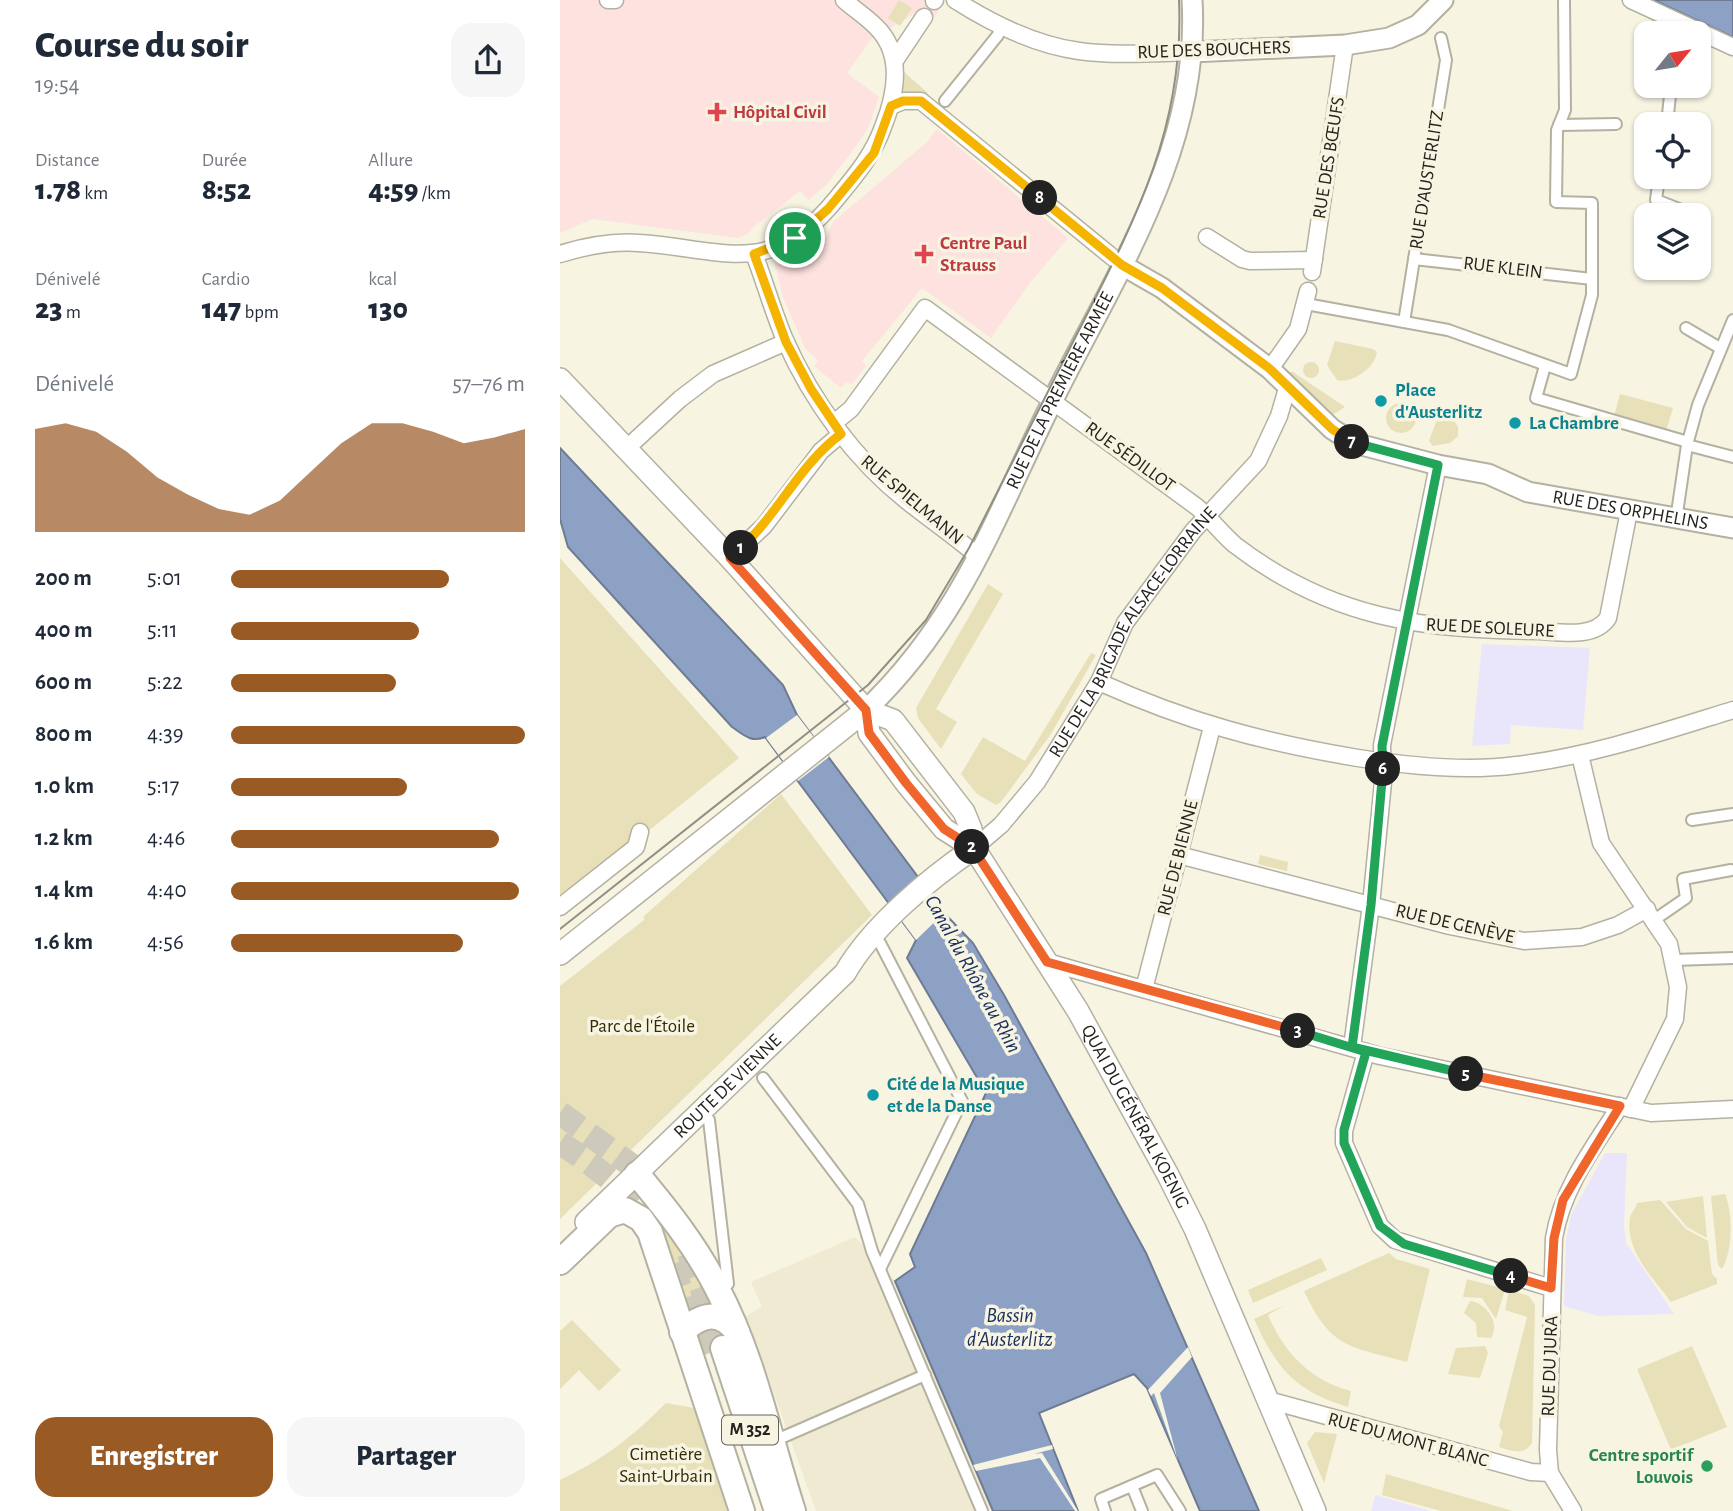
<!DOCTYPE html>
<html lang="fr">
<meta charset="utf-8">
<style>
:root{--surface:#fff;--page:#f6f6f7;--text:#1f2937;--muted:#747a83;--accent:#9a5a24}
body{margin:0;font-family:"Alegreya Sans",sans-serif;background:var(--page);color:var(--text);height:100vh;display:flex;flex-direction:column;font-size:26px;white-space:nowrap}
*{box-sizing:border-box;margin:0}
p{font-size:23px;color:var(--muted)}
.icon{flex:none;width:38px;height:38px;fill:none;stroke:currentColor;stroke-width:2;stroke-linecap:round;stroke-linejoin:round}
.map{position:relative;flex:1;overflow:hidden}
.details{display:flex;flex-direction:column;background:var(--surface);width:560px}
.details>*{flex:none}
.needle{width:46px;rotate:60deg}
.fabs{position:absolute;left:1074px;top:21px;display:grid;gap:14px}
.fabs a{display:grid;place-items:center;width:77px;height:77px;border-radius:14px;background:var(--surface);box-shadow:0 2px 5px #0004;font-size:35px}
.pin{position:absolute;display:grid;place-items:center;width:60px;height:60px;color:#fff;margin:-30px;border:4px solid #fff;border-radius:50%;box-shadow:0 2px 7px #0007}
.km{position:absolute;width:35px;height:35px;margin:-18px;border-radius:50%;background:#222;color:#fff;font-size:19px;line-height:35px;text-align:center}
.round{display:grid;place-items:center;flex:none;width:74px;height:74px;border-radius:21px;background:var(--page)}
.head{display:flex;align-items:center;justify-content:space-between;height:119px;padding:0 35px}
h1{font-size:38px;font-weight:800;line-height:52px}
.figures{display:grid;grid-template-columns:repeat(3,1fr);gap:10px;height:119px;padding:7px 35px}
.figures div{display:grid;align-content:center}
.figures b{font-size:30px;font-weight:800}
.figures small{font-size:19px;font-weight:400}
.figures p{font-size:19px}
.chart{height:196px;padding:14px 35px}
.chart p{display:flex;justify-content:space-between}
.chart svg{width:100%;height:126px;margin-top:7px;fill:var(--accent);opacity:.7}
.cta{display:flex;gap:14px;margin-top:auto;padding:14px 35px}
.cta a{flex:1;height:80px;border-radius:21px;background:var(--accent);color:#fff;font-size:28px;font-weight:800;line-height:80px;text-align:center}
.cta a+a{background:var(--page);color:var(--text)}
ul{padding:0 35px;list-style:none;font-size:23px}
li{display:grid;grid-template-columns:112px 84px 1fr;align-items:center;height:52px}
li i{height:18px;border-radius:9px;background:var(--accent)}
main{display:flex;flex:1;min-height:0}
.map>svg:first-child{display:block}
.built{fill:#efead1}
.education{fill:#e9e6fc}
.medical{fill:#fde2df}
.green{fill:#e8e0b9}
.water{fill:#8da1c5;stroke:#6e7b93;stroke-width:2}
.pier{fill:#f7f4e2}
.lines{fill:none;stroke-linecap:round;stroke-linejoin:round}
.trunk-tunnel{stroke:#cdcabb;stroke-width:24;stroke-dasharray:24 12;stroke-linecap:butt}
.pedestrian-casing{stroke:#b4b1a1;stroke-width:14}
.minor-casing{stroke:#b4b1a1;stroke-width:19}
.tertiary-casing{stroke:#b4b1a1;stroke-width:23}
.secondary-casing{stroke:#b4b1a1;stroke-width:24}
.primary-casing{stroke:#b4b1a1;stroke-width:28}
.trunk-casing{stroke:#b4b1a1;stroke-width:28}
.pedestrian{stroke:#fff;stroke-width:10}
.minor{stroke:#fff;stroke-width:16}
.tertiary{stroke:#fff;stroke-width:19}
.secondary{stroke:#fff;stroke-width:21}
.primary{stroke:#fff;stroke-width:24}
.trunk{stroke:#fff;stroke-width:24}
.tram{stroke:#929084;stroke-width:2}
.split-1-casing{stroke:#fff;stroke-width:14}
.split-2-casing{stroke:#fff;stroke-width:14}
.split-3-casing{stroke:#fff;stroke-width:14}
.split-4-casing{stroke:#fff;stroke-width:14}
.split-5-casing{stroke:#fff;stroke-width:14}
.split-6-casing{stroke:#fff;stroke-width:14}
.split-7-casing{stroke:#fff;stroke-width:14}
.split-8-casing{stroke:#fff;stroke-width:14}
.split-9-casing{stroke:#fff;stroke-width:14}
.split-1{stroke:#f5b400;stroke-width:9}
.split-2{stroke:#f0652b;stroke-width:9}
.split-3{stroke:#f0652b;stroke-width:9}
.split-4{stroke:#22a559;stroke-width:9}
.split-5{stroke:#f0652b;stroke-width:9}
.split-6{stroke:#22a559;stroke-width:9}
.split-7{stroke:#22a559;stroke-width:9}
.split-8{stroke:#f5b400;stroke-width:9}
.split-9{stroke:#f5b400;stroke-width:9}
.health-dot{fill:#e0444e;stroke:#f7f4e2;stroke-width:2.5}
.culture-dot{fill:#0f9aa8;stroke:#f7f4e2;stroke-width:2.5}
.leisure-dot{fill:#2e9e5b;stroke:#f7f4e2;stroke-width:2.5}
.labels{text-anchor:middle;dominant-baseline:central;stroke-width:7;stroke-linejoin:round;paint-order:stroke}
.shield{fill:#f7f4e2;stroke:#646258;stroke-width:2}
.shield-label{font-size:18px;font-weight:bold;fill:#25231d}
.street-label{font-size:19px;fill:#25231d;stroke:#f7f4e2}
.health-label{font-size:19px;font-weight:bold;fill:#be3a42;stroke:#f7f4e2;text-anchor:start}
.culture-label{font-size:19px;font-weight:bold;fill:#0d838f;stroke:#f7f4e2;text-anchor:start}
.park-label{font-size:19px;fill:#332b07;stroke:#f7f4e2}
.leisure-label{font-size:19px;font-weight:bold;fill:#27864d;stroke:#f7f4e2;text-anchor:end}
.water-label{font-size:21px;font-style:italic;fill:#1a3160;stroke:#f7f4e2}
</style>
<main>
<section class="details">
<div class="head"><div><h1>Course du soir</h1><p>19:54</p></div><a class="round"><svg class="icon" aria-label="share" viewBox="0 0 24 24"><path d="M12 15V3M7 8l5-5 5 5M5 13v7h14v-7"/></svg></a></div>
<div class="figures">
<div><p>Distance</p><b>1.78<small> km</small></b></div>
<div><p>Durée</p><b>8:52</b></div>
<div><p>Allure</p><b>4:59<small> /km</small></b></div>
</div>
<div class="figures">
<div><p>Dénivelé</p><b>23<small> m</small></b></div>
<div><p>Cardio</p><b>147<small> bpm</small></b></div>
<div><p>kcal</p><b>130</b></div>
</div>
<div class="chart"><p><span>Dénivelé</span>57–76 m</p>
<svg viewBox="0 0 160 44" preserveAspectRatio="none"><path d="M0 44V8L10 6L20 9L30 16L40 25L50 31L60 36L70 38L80 33L90 23L100 13L110 6L120 6L130 9L140 13L150 11L160 8V44z"/></svg>
</div>
<ul>
<li><b>200 m</b>5:01<i style="width:74%"></i></li>
<li><b>400 m</b>5:11<i style="width:64%"></i></li>
<li><b>600 m</b>5:22<i style="width:56%"></i></li>
<li><b>800 m</b>4:39<i style="width:100%"></i></li>
<li><b>1.0 km</b>5:17<i style="width:60%"></i></li>
<li><b>1.2 km</b>4:46<i style="width:91%"></i></li>
<li><b>1.4 km</b>4:40<i style="width:98%"></i></li>
<li><b>1.6 km</b>4:56<i style="width:79%"></i></li>
</ul>
<div class="cta"><a>Enregistrer</a><a>Partager</a></div>
</section>
<div class="map">
<svg width="1173" height="1511" viewBox="0 0 1173 1511">
<rect width="100%" height="100%" fill="#f7f4e2"/>
<polygon class="built" points="295,1237 335,1281 433,1511 256,1511 186,1316 202,1307 191,1282"/>
<g class="education">
<polygon points="922,644 1030,648 1023,730 951,725 950,744 912,746"/>
<polygon points="1045,1153 1067,1153 1064,1227 1066,1243 1114,1314 1038,1316 1004,1306 1006,1240 1011,1215"/>
<polygon points="815,1495 826,1498 871,1511 811,1511"/>
</g>
<g class="medical">
<polygon points="0,0 371,0 381,7 372,21 357,12 311,39 287,73 319,97 308,128 294,149 266,185 248,200 240,191 191,229 191,232 179,238 32,219 0,233"/>
<polygon points="377,129 508,238 469,284 431,338 362,288 302,361 306,366 292,384 285,383 281,388 254,366 258,360 245,348 223,297 215,264 266,237 273,222 367,142"/>
</g>
<g class="green">
<polygon points="339,0 352,8 340,26 328,18"/>
<polygon points="343,71 368,93 367,95 346,94 342,90"/>
<path d="M775,341L813,349L817,352C815,367 793,384 777,380L767,365Z"/>
<circle cx="751" cy="370" r="8"/>
<polygon points="729,372 733,372 785,407 774,414 758,417 723,381"/>
<polygon points="1060,394 1113,408 1106,431 1054,416"/>
<circle cx="841" cy="418" r="15"/>
<polygon points="886,413 890,414 898,427 898,436 890,443 873,446 869,441 876,422"/>
<polygon points="0,558 179,758 0,902"/>
<polygon points="428,584 443,594 376,709 397,722 381,749 358,718 356,708"/>
<polygon points="531,653 536,655 491,734 441,802 436,805 417,794 401,774 423,737 465,761"/>
<polygon points="221,794 312,915 0,1219 0,986 84,920 84,916"/>
<polygon points="700,855 728,862 727,871 698,864"/>
<path d="M1165,1194C1173,1213 1173,1250 1162,1269L1158,1265L1151,1196Z"/>
<polygon points="1143,1196 1147,1238 1127,1227 1106,1202"/>
<path d="M1100,1200L1126,1229L1148,1241L1152,1274L1157,1279V1284L1111,1302C1093,1278 1065,1251 1070,1218C1071,1212 1076,1209 1077,1203Z"/>
<polygon points="94,1204 150,1288 117,1302 84,1213"/>
<path d="M829,1253L836,1259L870,1269L847,1362C789,1346 771,1349 744,1291Z"/>
<polygon points="761,1258 767,1270 693,1303 688,1290"/>
<polygon points="907,1279 945,1289 936,1319 922,1298 903,1297"/>
<path d="M949,1290L969,1296L975,1305L972,1443C964,1456 952,1451 939,1447L943,1432L939,1426L967,1317L945,1310Z"/>
<path d="M910,1301C926,1303 941,1323 931,1338L917,1337L916,1323L904,1313Z"/>
<path d="M725,1305L708,1315C724,1353 751,1381 791,1391L788,1407C735,1391 716,1368 694,1319Z"/>
<polygon points="12,1320 61,1370 39,1391 19,1370 0,1389 0,1331"/>
<polygon points="156,1323 169,1343 136,1355 135,1334"/>
<polygon points="925,1346 928,1353 920,1378 888,1374 896,1348"/>
<polygon points="1132,1346 1167,1427 1111,1450 1077,1369"/>
<path d="M106,1403L134,1408L169,1511H0V1480C44,1459 72,1437 106,1403Z"/>
<polygon points="755,1432 777,1434 764,1483 747,1443"/>
<polygon points="826,1474 953,1511 881,1511 822,1495"/>
</g>
<g class="water">
<polygon points="1094,0 1173,0 1173,37 1104,5"/>
<path d="M0,448L223,685L237,715L388,917L413,943L444,995L586,1253L699,1511H640L587,1388L574,1374L479,1413L518,1511H433L335,1281L355,1267L350,1254L426,1093L347,958L356,940L205,737C191,743 184,735 172,727L8,547L0,519Z"/>
</g>
<g class="pier">
<polygon points="237,715 269,757 238,781 206,738"/>
<polygon points="359,878 385,912 356,940 330,905"/>
<polygon points="628,1347 632,1357 600,1393 618,1461 594,1393 591,1396 588,1390"/>
<polygon points="492,1445 493,1449 474,1454 482,1453 518,1511 515,1511 480,1458 416,1471 413,1465"/>
</g>
<g class="lines">
<g class="trunk-tunnel">
<polyline points="0,1113 71,1165 91,1189"/>
<path d="M0,1143C36,1166 67,1190 92,1226"/>
<polyline points="129,1253 163,1348"/>
<polyline points="111,1265 147,1355"/>
</g>
<defs>
<g id="pedestrian">
<polyline points="385,101 438,35 441,25"/>
<polyline points="1107,124 1111,86"/>
<polyline points="999,125 1056,124"/>
<polyline points="1099,177 1096,200 1129,213"/>
<polyline points="854,259 1032,279"/>
<polyline points="746,304 888,330 1011,374 1032,295 1032,203 996,202 997,130 1005,110 1004,0"/>
<polyline points="844,322 886,60 881,38"/>
<polyline points="1126,328 1160,348"/>
<polyline points="985,366 976,398 1128,442"/>
<polyline points="1127,445 1173,457"/>
<polyline points="1116,520 1127,445 1138,405 1173,320"/>
<polyline points="1132,820 1173,814"/>
<polyline points="1094,920 1126,898 1123,879 1171,870"/>
<polyline points="1114,960 1173,958"/>
<polyline points="203,1078 298,1204 312,1251 422,1511"/>
<polyline points="149,1120 168,1284"/>
<polyline points="320,1269 402,1101 320,943"/>
<polyline points="214,1441 365,1375"/>
<polyline points="572,1486 582,1511"/>
<polyline points="545,1511 541,1499 597,1475 620,1511"/>
</g>
<g id="minor">
<polyline points="48,0 55,0"/>
<path d="M395,0C431,23 476,45 519,51C555,56 595,53 632,52"/>
<polyline points="1071,0 1173,47"/>
<polyline points="374,1 375,0"/>
<polyline points="334,62 364,17"/>
<polyline points="331,106 343,101 361,101 562,265"/>
<polyline points="647,237 682,259 690,261 754,260"/>
<path d="M0,254C26,246 51,241 79,243C166,249 211,280 277,198C296,175 313,155 323,127C335,97 343,58 320,31C310,19 295,10 284,0"/>
<path d="M194,254C205,282 213,312 225,340C252,401 294,459 347,501C371,520 396,537 419,557"/>
<polyline points="752,272 785,45"/>
<polyline points="710,369 738,329 748,291"/>
<path d="M274,423L291,409L365,308L637,507C651,519 661,533 675,545C770,618 862,630 978,631C1000,632 1034,639 1048,618L1069,511"/>
<polyline points="67,448 120,399 153,374 226,342"/>
<polyline points="170,558 204,526 261,451 281,434"/>
<path d="M539,682C628,722 702,742 798,758C849,766 905,772 957,765C1031,756 1102,732 1173,710"/>
<polyline points="1020,755 1041,843 1109,944 1118,987 1115,1019 1071,1109"/>
<path id="s1" d="M414,848L441,825L477,782L539,682L565,623L633,531L698,461L719,416L728,385"/>
<polyline points="619,855 890,926 964,941 1022,937 1058,925 1087,909"/>
<polyline points="0,907 76,847 80,832"/>
<polyline points="487,962 820,1056 1091,1113 1173,1109"/>
<polyline points="584,989 652,727"/>
<polyline points="792,1047 811,905 823,782 822,745 878,465"/>
<polyline points="806,1052 784,1131 784,1143 820,1226 835,1240 991,1288"/>
<polyline points="708,1400 971,1472 990,1473"/>
<path d="M1013,1511L990,1473L988,1450L994,1238C1002,1189 1033,1148 1060,1106"/>
</g>
<g id="tertiary">
<polyline points="632,52 785,45 829,38 858,25 883,0"/>
<path id="s2" d="M562,265L602,288L710,369L772,429L794,443L878,465L928,474L968,492L1173,528"/>
<path id="s3" d="M306,710C403,617 435,516 493,400C556,273 641,147 632,0"/>
</g>
<g id="secondary">
<path id="s4" d="M0,379L170,558L306,710L333,720L404,812L411,829L414,848L518,1011L608,1175L635,1229L755,1511"/>
<polyline points="306,710 309,733 346,783 384,829 414,848"/>
<polyline points="0,954 306,710"/>
<path id="s5" d="M26,1222L285,973C312,926 369,879 414,848"/>
</g>
<g id="primary">
<path d="M77,1174C107,1210 136,1246 157,1288C194,1358 209,1437 233,1511"/>
<polyline points="0,1262 49,1215 65,1210 81,1219 90,1232 182,1511"/>
<path d="M122,1332C141,1314 160,1309 177,1332"/>
</g>
<polyline id="trunk" points="163,1348 217,1511"/>
</defs>
<use href="#pedestrian" class="pedestrian-casing"/>
<use href="#minor" class="minor-casing"/>
<use href="#tertiary" class="tertiary-casing"/>
<use href="#secondary" class="secondary-casing"/>
<use href="#primary" class="primary-casing"/>
<use href="#trunk" class="trunk-casing"/>
<use href="#pedestrian" class="pedestrian"/>
<use href="#minor" class="minor"/>
<use href="#tertiary" class="tertiary"/>
<use href="#secondary" class="secondary"/>
<use href="#primary" class="primary"/>
<use href="#trunk" class="trunk"/>
<path class="tram" d="M0,929L308,685L366,620L409,548C444,479 479,409 514,340C571,228 625,131 619,0"/>
</g>
<g class="lines">
<defs>
<path id="split-1" d="M181,548C218,514 240,464 281,434L251,389L226,342L194,254L235,238"/>
<polyline id="split-2" points="181,548 170,558 306,710 309,733 346,783 384,829 412,847"/>
<polyline id="split-3" points="412,847 487,962 738,1031"/>
<polyline id="split-4" points="738,1031 806,1052 784,1130 784,1143 820,1226 844,1244 951,1276"/>
<polyline id="split-5" points="906,1074 1060,1106 1003,1200 994,1238 991,1288 951,1276"/>
<polyline id="split-6" points="823,769 811,905 792,1047 906,1074"/>
<polyline id="split-7" points="792,442 878,465 822,746 823,769"/>
<polyline id="split-8" points="480,198 562,265 602,288 710,369 772,429 792,442"/>
<polyline id="split-9" points="235,238 268,209 314,153 331,106 343,101 361,101 480,198"/>
</defs>
<use href="#split-1" class="split-1-casing"/>
<use href="#split-2" class="split-2-casing"/>
<use href="#split-3" class="split-3-casing"/>
<use href="#split-4" class="split-4-casing"/>
<use href="#split-5" class="split-5-casing"/>
<use href="#split-6" class="split-6-casing"/>
<use href="#split-7" class="split-7-casing"/>
<use href="#split-8" class="split-8-casing"/>
<use href="#split-9" class="split-9-casing"/>
<use href="#split-1" class="split-1"/>
<use href="#split-2" class="split-2"/>
<use href="#split-3" class="split-3"/>
<use href="#split-4" class="split-4"/>
<use href="#split-5" class="split-5"/>
<use href="#split-6" class="split-6"/>
<use href="#split-7" class="split-7"/>
<use href="#split-8" class="split-8"/>
<use href="#split-9" class="split-9"/>
</g>
<g class="health-dot">
<path d="M153.5 101.5h7v7h7v7h-7v7h-7v-7h-7v-7h7z"/>
<path d="M360.5 243.5h7v7h7v7h-7v7h-7v-7h-7v-7h7z"/>
</g>
<g class="culture-dot">
<circle cx="821" cy="401" r="7"/>
<circle cx="955" cy="423" r="7"/>
<circle cx="313" cy="1095" r="7"/>
</g>
<circle class="leisure-dot" cx="1147" cy="1466" r="7"/>
<g class="labels">
<rect class="shield" x="162" y="1415.5" width="56" height="29" rx="5"/>
<g class="shield-label">
<text x="190" y="1430">M 352</text>
</g>
<g class="street-label">
<text transform="translate(654 50) rotate(-2)">RUE DES BOUCHERS</text>
<text transform="translate(769 158) rotate(-81)">RUE DES BŒUFS</text>
<text transform="translate(867 180) rotate(-81)">RUE D'AUSTERLITZ</text>
<text transform="translate(943 268) rotate(7)">RUE KLEIN</text>
<text stroke="none"><textPath href="#s3" startOffset="376">RUE DE LA PREMIÈRE ARMÉE</textPath></text>
<text transform="translate(570 457) rotate(36)">RUE SÉDILLOT</text>
<text transform="translate(352 500) rotate(40)">RUE SPIELMANN</text>
<text stroke="none"><textPath href="#s2" startOffset="579">RUE DES ORPHELINS</textPath></text>
<text transform="translate(930 628) rotate(3)">RUE DE SOLEURE</text>
<text stroke="none"><textPath href="#s1" startOffset="270">RUE DE LA BRIGADE ALSACE-LORRAINE</textPath></text>
<text transform="translate(618 858) rotate(-76)">RUE DE BIENNE</text>
<text transform="translate(895 924) rotate(13)">RUE DE GENÈVE</text>
<text stroke="none"><textPath href="#s5" startOffset="196">ROUTE DE VIENNE</textPath></text>
<text stroke="none"><textPath href="#s4" startOffset="947">QUAI DU GÉNÉRAL KOENIG</textPath></text>
<text transform="translate(990 1366) rotate(-88)">RUE DU JURA</text>
<text transform="translate(848 1440) rotate(15)">RUE DU MONT BLANC</text>
</g>
<g class="health-label">
<text x="173" y="112">Hôpital Civil</text>
<text x="380" y="243">Centre Paul<tspan x="380" dy="22">Strauss</tspan></text>
</g>
<g class="culture-label">
<text x="835" y="390">Place<tspan x="835" dy="22">d'Austerlitz</tspan></text>
<text x="969" y="423">La Chambre</text>
<text x="327" y="1084">Cité de la Musique<tspan x="327" dy="22">et de la Danse</tspan></text>
</g>
<g class="park-label">
<text x="82" y="1026">Parc de l'Étoile</text>
<text x="106" y="1454">Cimetière<tspan x="106" dy="22">Saint-Urbain</tspan></text>
</g>
<g class="leisure-label">
<text x="1133" y="1455">Centre sportif<tspan x="1133" dy="22">Louvois</tspan></text>
</g>
<g class="water-label">
<text transform="translate(413 974) rotate(61)">Canal du Rhône au Rhin</text>
<text x="450" y="1315">Bassin<tspan x="450" dy="24">d'Austerlitz</tspan></text>
</g>
</g>
</svg>
<div class="fabs">
<a><svg class="needle" viewBox="-14 -14 28 28"><path d="M0-13l5 13h-10z" fill="#e53935"/><path d="M0 13l5-13h-10z" fill="#747a83"/></svg></a>
<a><svg class="icon" aria-label="locate" viewBox="0 0 24 24"><circle cx="12" cy="12" r="6"/><path d="M12 2v4M12 18v4M2 12h4M18 12h4"/></svg></a>
<a><svg class="icon" aria-label="layers" viewBox="0 0 24 24"><path d="M12 4l9 5-9 5-9-5zM3 14l9 5 9-5"/></svg></a>
</div>
<div class="pin" style="left:235px;top:238px;background:#1e9e55"><svg class="icon" aria-label="arrive" viewBox="0 0 24 24"><path d="M6 21V4h12l-3 4 3 4H6"/></svg></div>
<b class="km" style="left:181px;top:548px">1</b>
<b class="km" style="left:412px;top:847px">2</b>
<b class="km" style="left:738px;top:1031px">3</b>
<b class="km" style="left:951px;top:1276px">4</b>
<b class="km" style="left:906px;top:1074px">5</b>
<b class="km" style="left:823px;top:769px">6</b>
<b class="km" style="left:792px;top:442px">7</b>
<b class="km" style="left:480px;top:198px">8</b>
</div>
</main>
